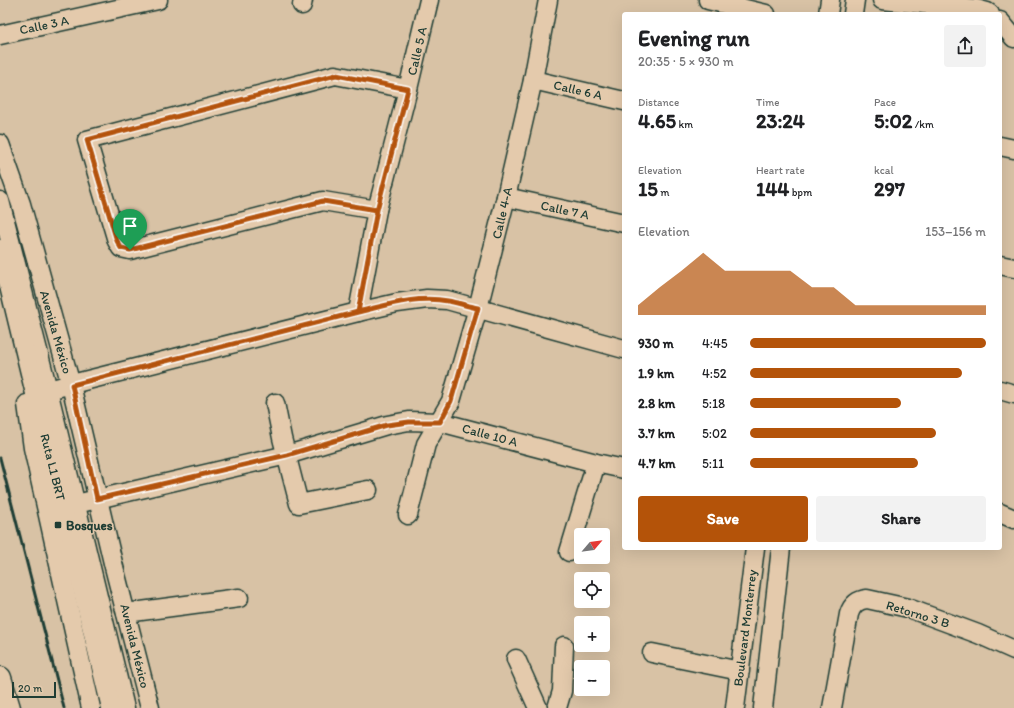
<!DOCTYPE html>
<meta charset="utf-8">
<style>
:root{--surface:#fff;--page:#f2f2f2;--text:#202124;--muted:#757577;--accent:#b45309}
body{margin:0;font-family:Itim,sans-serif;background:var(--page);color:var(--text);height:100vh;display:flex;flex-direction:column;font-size:15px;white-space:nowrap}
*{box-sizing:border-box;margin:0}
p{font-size:13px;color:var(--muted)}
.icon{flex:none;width:22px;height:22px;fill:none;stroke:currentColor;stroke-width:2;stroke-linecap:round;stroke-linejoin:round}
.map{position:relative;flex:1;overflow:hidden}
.details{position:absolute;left:622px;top:12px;width:380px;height:538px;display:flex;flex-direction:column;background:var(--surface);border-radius:4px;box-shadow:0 4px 16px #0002}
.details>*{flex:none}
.needle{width:26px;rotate:61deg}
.buttons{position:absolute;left:574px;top:528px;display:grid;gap:8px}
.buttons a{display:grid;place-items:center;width:36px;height:36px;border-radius:4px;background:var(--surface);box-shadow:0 4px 16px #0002;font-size:20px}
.scale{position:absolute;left:12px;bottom:10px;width:44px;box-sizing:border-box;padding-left:4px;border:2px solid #1f3d34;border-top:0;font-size:11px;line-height:14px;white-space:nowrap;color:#1f3d34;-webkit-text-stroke:3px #e4caac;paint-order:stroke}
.pin{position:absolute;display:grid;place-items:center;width:34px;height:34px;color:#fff;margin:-41px -17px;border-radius:50% 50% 50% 0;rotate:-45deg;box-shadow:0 0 4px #0007}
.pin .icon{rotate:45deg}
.round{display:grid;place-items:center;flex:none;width:42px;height:42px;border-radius:4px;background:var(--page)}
.headline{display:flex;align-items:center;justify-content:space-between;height:68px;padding:0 16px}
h1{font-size:22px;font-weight:700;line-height:30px}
.metrics{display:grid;grid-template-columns:repeat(3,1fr);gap:6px;height:68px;padding:4px 16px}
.metrics div{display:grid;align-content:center}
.metrics b{font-size:20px;font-weight:700}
.metrics small{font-size:11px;font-weight:400}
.metrics p{font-size:11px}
.chart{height:112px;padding:8px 16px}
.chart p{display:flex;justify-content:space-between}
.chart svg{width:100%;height:72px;margin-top:4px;fill:var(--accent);opacity:.7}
.button{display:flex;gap:8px;margin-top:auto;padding:8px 16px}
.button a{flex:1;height:46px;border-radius:4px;background:var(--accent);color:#fff;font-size:16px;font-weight:700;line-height:46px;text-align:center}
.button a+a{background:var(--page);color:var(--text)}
ul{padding:0 16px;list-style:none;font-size:13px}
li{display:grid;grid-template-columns:64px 48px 1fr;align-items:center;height:30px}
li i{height:10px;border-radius:5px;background:var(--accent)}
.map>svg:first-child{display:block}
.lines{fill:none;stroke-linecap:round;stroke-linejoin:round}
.minor-casing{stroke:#1f3d34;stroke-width:21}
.major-casing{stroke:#1f3d34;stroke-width:25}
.minor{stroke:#e4caac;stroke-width:18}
.major{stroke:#e4caac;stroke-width:22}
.rail{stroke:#1f3d34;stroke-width:3}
.route-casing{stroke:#fff;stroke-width:8}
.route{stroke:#b45309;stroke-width:5}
.poi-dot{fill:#1f3d34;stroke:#e4caac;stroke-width:1.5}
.labels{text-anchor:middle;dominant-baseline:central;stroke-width:3;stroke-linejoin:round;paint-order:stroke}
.street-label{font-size:13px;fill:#1f3d34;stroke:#e4caac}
.poi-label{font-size:13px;font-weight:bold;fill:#1f3d34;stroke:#e4caac;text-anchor:start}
</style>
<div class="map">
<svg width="1014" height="708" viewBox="0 0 1014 708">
<rect width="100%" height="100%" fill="#d8c2a5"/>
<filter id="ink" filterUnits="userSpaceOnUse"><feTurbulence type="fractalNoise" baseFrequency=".025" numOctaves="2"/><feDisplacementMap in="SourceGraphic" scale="8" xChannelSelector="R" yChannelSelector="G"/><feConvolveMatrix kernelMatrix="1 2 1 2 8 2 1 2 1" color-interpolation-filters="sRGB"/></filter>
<g filter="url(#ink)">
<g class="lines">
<defs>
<g id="minor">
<polyline points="708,0 766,14"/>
<polyline points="882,0 976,9 987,12 990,14"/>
<polyline points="302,5 303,0"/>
<polyline points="828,14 830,0"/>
<polyline points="853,14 855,0"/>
<polyline points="1000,21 1014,38"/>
<polyline points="0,35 158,0"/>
<polyline points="533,80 624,101"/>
<polyline points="0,144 21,204 71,385 113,563 150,708"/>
<polyline points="1000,146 1014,149"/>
<polyline points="506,197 624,223"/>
<polyline points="0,201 48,390 125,708"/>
<polyline points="377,210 323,201 130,250 121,248 117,241 87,140 335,75 408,89"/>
<polyline points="0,249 111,708"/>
<polyline points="1000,265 1014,268"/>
<polyline points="358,312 377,210 408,89 429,0"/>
<polyline points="48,390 358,312 397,303 427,299 447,300 624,349"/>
<polyline points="1000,390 1014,394"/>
<polyline points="275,403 282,438 299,504 368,490"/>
<polyline points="27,404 33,448 91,708"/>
<polyline points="76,504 287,455 387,425 409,421 440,422 596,463 624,469"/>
<polyline points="1000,513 1014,519"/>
<polyline points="408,515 426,444 451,401 478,308 506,197 533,80 548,0"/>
<polyline points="569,552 596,463"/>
<polyline points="126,613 239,598"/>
<polyline points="652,653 740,671"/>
<polyline points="516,659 538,708"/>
<polyline points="557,708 562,691 564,646"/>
<polyline points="735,708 755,548"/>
<polyline points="763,708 781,548"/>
<path d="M832,708L849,614C852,605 857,600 867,599L908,608L978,634L1014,650"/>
</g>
<polyline id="major" points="0,678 9,708"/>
</defs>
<use href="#minor" class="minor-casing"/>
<use href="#major" class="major-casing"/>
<use href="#minor" class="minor"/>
<use href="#major" class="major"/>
<polyline class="rail" points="0,458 64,708"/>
</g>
</g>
<g class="lines" filter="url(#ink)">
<defs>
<path id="route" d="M130,250L323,201L377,210L358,312L72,385L97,499L287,455L387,425L409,422H440L451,401L478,308C468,306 458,303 448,301C418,295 387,305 358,312L377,210L408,89L336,75L87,140L117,241L121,248L130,250"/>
</defs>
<use href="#route" class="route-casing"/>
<use href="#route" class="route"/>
</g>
<rect class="poi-dot" x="54" y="521" width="8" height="8" rx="2"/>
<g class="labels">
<g class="street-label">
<text transform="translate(44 25) rotate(-12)">Calle 3 A</text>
<text transform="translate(417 51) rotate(-77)">Calle 5 A</text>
<text transform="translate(578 90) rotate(13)">Calle 6 A</text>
<text transform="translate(565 210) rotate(12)">Calle 7 A</text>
<text transform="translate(502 213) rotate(-77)">Calle 4-A</text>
<text transform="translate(56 332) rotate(74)">Avenida México</text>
<text transform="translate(490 435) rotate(15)">Calle 10 A</text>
<text transform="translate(53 467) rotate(76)">Ruta L1 BRT</text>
<text transform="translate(918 614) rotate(17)">Retorno 3 B</text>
<text transform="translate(745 628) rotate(-83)">Boulevard Monterrey</text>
<text transform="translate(135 646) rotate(76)">Avenida México</text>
</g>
<g class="poi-label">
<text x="66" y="525">Bosques</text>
</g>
</g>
</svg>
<div class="buttons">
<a><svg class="needle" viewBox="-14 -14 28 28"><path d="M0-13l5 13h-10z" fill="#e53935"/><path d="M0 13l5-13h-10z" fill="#757577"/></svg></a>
<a><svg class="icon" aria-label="locate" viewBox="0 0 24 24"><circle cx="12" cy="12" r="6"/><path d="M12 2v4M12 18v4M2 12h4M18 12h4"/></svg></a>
<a>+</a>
<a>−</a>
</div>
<div class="scale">20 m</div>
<div class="pin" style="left:130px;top:250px;background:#1e9e55"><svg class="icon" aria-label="arrive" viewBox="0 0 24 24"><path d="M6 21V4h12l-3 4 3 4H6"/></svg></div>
<section class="details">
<div class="headline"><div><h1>Evening run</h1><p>20:35 · 5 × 930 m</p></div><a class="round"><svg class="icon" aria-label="share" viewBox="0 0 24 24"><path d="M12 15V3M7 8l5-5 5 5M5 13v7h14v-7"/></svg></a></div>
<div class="metrics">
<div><p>Distance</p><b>4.65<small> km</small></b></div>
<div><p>Time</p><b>23:24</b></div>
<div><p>Pace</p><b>5:02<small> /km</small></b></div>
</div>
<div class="metrics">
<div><p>Elevation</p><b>15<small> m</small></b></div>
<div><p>Heart rate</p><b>144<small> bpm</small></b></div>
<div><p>kcal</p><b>297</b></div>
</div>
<div class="chart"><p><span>Elevation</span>153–156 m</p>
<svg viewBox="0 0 160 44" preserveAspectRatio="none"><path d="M0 44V38L10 27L20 17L30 6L40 17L50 17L60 17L70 17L80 27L90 27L100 38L110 38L120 38L130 38L140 38L150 38L160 38V44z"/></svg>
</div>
<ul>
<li><b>930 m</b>4:45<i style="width:100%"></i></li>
<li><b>1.9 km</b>4:52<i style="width:90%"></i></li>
<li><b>2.8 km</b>5:18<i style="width:64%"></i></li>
<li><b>3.7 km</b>5:02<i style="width:79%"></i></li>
<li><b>4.7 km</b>5:11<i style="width:71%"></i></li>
</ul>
<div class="button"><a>Save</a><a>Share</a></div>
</section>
</div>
